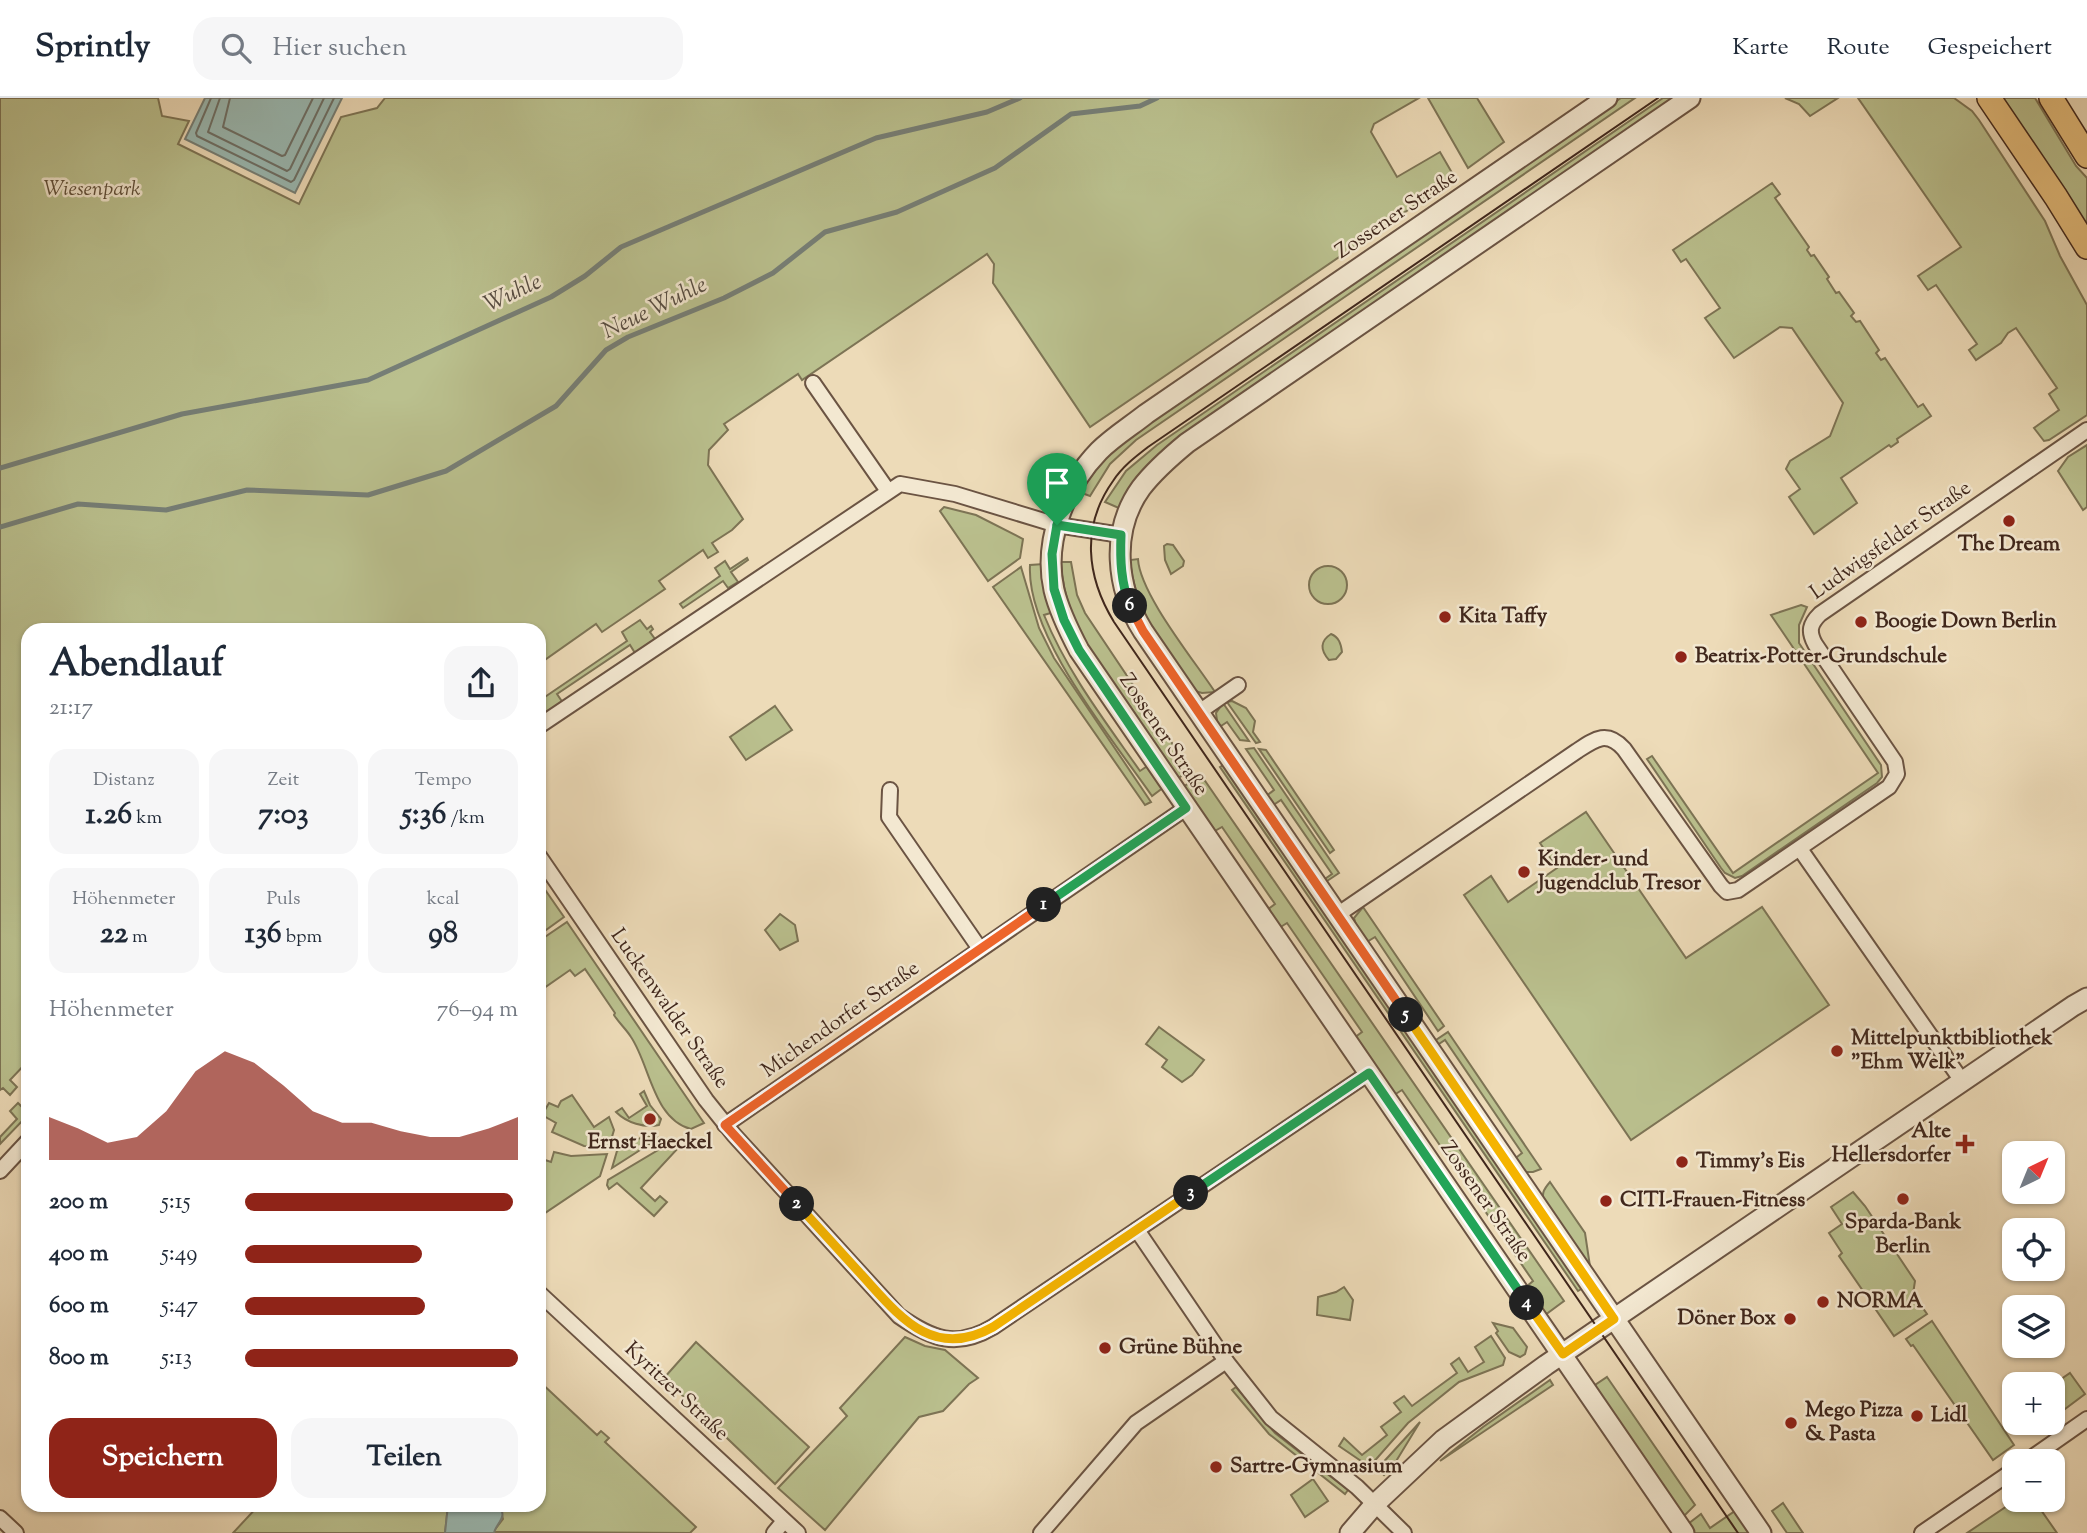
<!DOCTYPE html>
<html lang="de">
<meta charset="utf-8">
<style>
:root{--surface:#fff;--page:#f6f6f7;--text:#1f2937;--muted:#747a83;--line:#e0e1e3;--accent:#8f2418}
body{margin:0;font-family:"Sorts Mill Goudy",serif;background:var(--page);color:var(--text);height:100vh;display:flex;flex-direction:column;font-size:26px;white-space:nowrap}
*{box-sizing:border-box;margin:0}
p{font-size:23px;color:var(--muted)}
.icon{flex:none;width:38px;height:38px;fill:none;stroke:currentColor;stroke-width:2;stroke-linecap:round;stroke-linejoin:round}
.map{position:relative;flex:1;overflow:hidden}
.details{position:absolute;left:21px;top:525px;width:525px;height:889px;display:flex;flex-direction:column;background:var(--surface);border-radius:21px;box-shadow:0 2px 5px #0004}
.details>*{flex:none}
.needle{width:46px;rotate:43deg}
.fabs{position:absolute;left:2002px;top:1043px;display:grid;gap:14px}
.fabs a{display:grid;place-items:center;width:63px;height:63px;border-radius:14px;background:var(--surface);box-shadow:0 2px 5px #0004;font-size:35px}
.pin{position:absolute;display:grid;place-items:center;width:60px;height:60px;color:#fff;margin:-72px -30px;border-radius:50% 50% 50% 0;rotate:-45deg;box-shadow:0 0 7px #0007}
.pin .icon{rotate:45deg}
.km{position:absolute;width:35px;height:35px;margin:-18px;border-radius:50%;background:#222;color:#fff;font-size:19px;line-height:35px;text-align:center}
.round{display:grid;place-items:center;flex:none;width:74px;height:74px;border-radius:21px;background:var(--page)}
.headline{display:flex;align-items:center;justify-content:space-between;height:119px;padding:0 28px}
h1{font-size:38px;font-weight:700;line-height:52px}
.stats{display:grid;grid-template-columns:repeat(3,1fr);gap:10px;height:119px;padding:7px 28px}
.stats div{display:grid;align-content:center;border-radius:18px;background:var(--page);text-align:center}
.stats b{font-size:30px;font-weight:700}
.stats small{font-size:19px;font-weight:400}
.stats p{font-size:19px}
.chart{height:196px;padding:14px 28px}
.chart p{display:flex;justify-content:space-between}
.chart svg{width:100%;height:126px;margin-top:7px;fill:var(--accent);opacity:.7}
.cta{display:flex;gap:14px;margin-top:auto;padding:14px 28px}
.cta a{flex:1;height:80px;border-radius:21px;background:var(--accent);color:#fff;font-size:28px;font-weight:700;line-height:80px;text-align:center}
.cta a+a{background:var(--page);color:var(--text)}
ul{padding:0 28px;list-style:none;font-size:23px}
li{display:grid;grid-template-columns:112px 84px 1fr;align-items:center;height:52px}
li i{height:18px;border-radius:9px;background:var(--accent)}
header{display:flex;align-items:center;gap:42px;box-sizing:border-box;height:98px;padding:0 35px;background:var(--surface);border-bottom:2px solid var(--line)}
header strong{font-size:33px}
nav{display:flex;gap:38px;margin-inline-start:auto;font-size:24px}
.search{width:490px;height:63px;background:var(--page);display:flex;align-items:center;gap:18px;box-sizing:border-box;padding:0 24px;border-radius:21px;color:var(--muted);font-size:26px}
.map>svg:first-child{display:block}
.green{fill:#bac08e;stroke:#7d7455;stroke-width:2}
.water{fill:#9abab4;stroke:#767f77;stroke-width:2}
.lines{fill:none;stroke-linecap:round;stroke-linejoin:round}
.shore{stroke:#6d7068;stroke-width:2}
.stream{stroke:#767f77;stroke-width:5}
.minor-casing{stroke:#6b5443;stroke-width:18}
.tertiary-casing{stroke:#6b5443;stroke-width:23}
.primary-casing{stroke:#40271c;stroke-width:26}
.minor{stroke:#f3e8d1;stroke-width:14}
.tertiary{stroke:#f3e8d1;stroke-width:19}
.primary{stroke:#e6be7c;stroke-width:23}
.tram{stroke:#40271c;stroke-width:2}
.split-1-casing{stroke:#fff;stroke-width:14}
.split-2-casing{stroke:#fff;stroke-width:14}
.split-3-casing{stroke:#fff;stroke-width:14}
.split-4-casing{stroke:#fff;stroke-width:14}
.split-5-casing{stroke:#fff;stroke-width:14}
.split-6-casing{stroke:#fff;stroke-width:14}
.split-7-casing{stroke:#fff;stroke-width:14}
.split-1{stroke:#22a559;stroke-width:9}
.split-2{stroke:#f0652b;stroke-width:9}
.split-3{stroke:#f5b400;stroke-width:9}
.split-4{stroke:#22a559;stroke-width:9}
.split-5{stroke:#f5b400;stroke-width:9}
.split-6{stroke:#f0652b;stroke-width:9}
.split-7{stroke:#22a559;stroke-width:9}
.poi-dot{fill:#8f2418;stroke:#f3e8d1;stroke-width:2.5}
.labels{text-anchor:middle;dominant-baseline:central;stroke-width:5;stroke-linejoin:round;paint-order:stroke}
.park-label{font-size:21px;font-style:italic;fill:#5e4d38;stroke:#f3e8d1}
.street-label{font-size:21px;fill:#40271c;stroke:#f3e8d1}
.poi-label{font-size:21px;font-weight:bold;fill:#40271c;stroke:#f3e8d1;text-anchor:start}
.water-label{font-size:23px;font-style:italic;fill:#564c42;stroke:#f3e8d1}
</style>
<header>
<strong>Sprintly</strong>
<div class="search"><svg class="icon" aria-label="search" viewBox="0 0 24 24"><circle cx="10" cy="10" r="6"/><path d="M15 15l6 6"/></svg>Hier suchen</div>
<nav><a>Karte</a><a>Route</a><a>Gespeichert</a></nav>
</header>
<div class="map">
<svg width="2087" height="1435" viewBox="0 0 2087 1435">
<rect width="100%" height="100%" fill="#eddbb8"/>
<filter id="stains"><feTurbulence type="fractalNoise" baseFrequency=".00286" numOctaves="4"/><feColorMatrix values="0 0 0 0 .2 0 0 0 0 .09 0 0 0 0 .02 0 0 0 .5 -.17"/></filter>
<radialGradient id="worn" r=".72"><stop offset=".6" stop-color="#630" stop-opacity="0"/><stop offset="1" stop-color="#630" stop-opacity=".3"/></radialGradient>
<g class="green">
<polygon points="0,0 158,0 162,18 189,23 178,46 299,106 341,19 377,10 385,0 1419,0 1374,26 1371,34 1397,79 1440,54 1455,80 1090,329 993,185 994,166 987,156 802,282 798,276 724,326 728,332 709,352 708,367 743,421 732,432 712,445 718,454 708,460 703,452 659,483 665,491 602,534 596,526 539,566 539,532 28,532 28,963 10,982 17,989 10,997 3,990 0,992"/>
<polygon points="1428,0 1477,0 1504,44 1468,70"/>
<polygon points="1621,0 1635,0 1136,342 1110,366 1090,398 1079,394 1110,354 1145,326"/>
<polygon points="1663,0 1677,0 1164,352 1141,375 1121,411 1105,404 1126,373 1157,347"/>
<polygon points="1785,0 1838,0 1810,18 1799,6"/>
<polygon points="1858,0 1954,0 1972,13 1979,22 2045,123 2060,158 2087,207 2087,317 2049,342 2044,343 2034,330 2059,312 2049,296 2057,290 2016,230 2008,235 2001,245 1976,262 1969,252 1977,246 1936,187 1928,192 1918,178 1961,149"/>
<polygon points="2002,0 2035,0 2076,68 2087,80 2087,134"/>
<polygon points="1772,85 1780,96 1775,100 1809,149 1807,152 1811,158 1814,157 1829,179 1827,181 1836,195 1839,194 1854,215 1851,218 1856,224 1860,223 1879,252 1876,255 1881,262 1885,260 1918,309 1923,306 1931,318 1897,341 1898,344 1891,349 1889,347 1841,380 1857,405 1814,436 1789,399 1800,391 1786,371 1790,363 1830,338 1843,305 1792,230 1780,229 1734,260 1705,220 1720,210 1686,161 1681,164 1673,152"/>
<polygon points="2087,347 2087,409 2083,412 2058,373 2068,359"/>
<polygon points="944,409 976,417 1023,441 1020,460 988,483 940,413"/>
<polygon points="1167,446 1173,447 1184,463 1183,468 1171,476 1165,462 1164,448"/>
<polygon points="747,460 748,462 731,474 738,484 728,490 723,483 683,510 680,506 720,478 715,470 725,463 730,471"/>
<path d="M1138,461C1140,496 1194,562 1215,594L1202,595L1195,593C1163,547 1136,519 1130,462Z"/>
<path d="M1061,464H1071L1077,497L1085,515L1190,672L1177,681C1159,654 1141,627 1122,601C1094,559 1063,517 1061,464Z"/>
<path d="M1044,466L1054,514L1044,517C1067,574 1105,623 1140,673L1149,667L1164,689L1152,698C1112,640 1026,538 1030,467Z"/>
<circle cx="1328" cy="487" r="19"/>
<polygon points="1021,469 1039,530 1054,560 1151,704 1145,707 993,489"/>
<polygon points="1801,507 1807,509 1799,527 1799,545 1881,667 1882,679 1877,685 1742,778 1735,780 1725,775 1721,770 1647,661 1652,658 1733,775 1878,675 1771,517"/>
<polygon points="640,522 647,531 651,528 653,531 650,534 655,541 635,555 630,547 557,596 563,605 544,617 539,610 539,603 627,543 622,534"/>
<path d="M1331,536C1339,539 1341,546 1342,554L1336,561L1329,562C1320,552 1320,543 1331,536Z"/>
<polygon points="1232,603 1246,610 1255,623 1253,634 1260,644 1256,645 1227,604"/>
<polygon points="1223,605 1249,643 1240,642 1227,624 1218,630 1216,615"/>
<polygon points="775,608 792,632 746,662 730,639"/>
<polygon points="1254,650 1339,775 1324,785 1322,783 1332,776 1281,702 1272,708 1265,699 1274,692 1246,651"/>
<polygon points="1259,651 1266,652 1334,752 1330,755"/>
<polygon points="1225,666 1583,1190 1578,1193 1220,669"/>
<polygon points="1201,677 1564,1203 1545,1217 1526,1189 1533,1183 1402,992 1394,997 1354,940 1362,934 1287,825 1279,830 1267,812 1275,806 1222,729 1213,734 1183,689"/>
<polygon points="1586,714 1686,860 1762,809 1829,907 1631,1042 1464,797 1491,778 1508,804 1557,770 1540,745"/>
<polygon points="539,783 564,819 539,837"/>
<polygon points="1363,809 1444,928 1438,933 1375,839 1365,845 1357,831 1354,820"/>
<polygon points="780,816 795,827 798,843 780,852 765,832"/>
<path d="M567,824L704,1025L691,1031C653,1021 650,967 631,939C626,931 619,925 614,917L615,915L585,871L575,878L570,872L544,890L539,882V843Z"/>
<polygon points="1159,929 1204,962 1192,977 1182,984 1162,969 1167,962 1146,946"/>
<polygon points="1448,934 1541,1071 1533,1074 1524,1074 1513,1062 1522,1055 1445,942 1436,948 1433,944"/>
<path d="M644,993L650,1007L661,1021L659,1027C644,1030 627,1025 616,1014L622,1010L629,1020L647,1008L640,996Z"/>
<polygon points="572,997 594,1029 609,1019 614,1032 609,1049 584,1048 552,1034 556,1025 542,1017 549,1005 558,1009 561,1003"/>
<polygon points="18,1005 25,1012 28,1009 28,1024 24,1021 0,1046 0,1039 17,1021 10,1013"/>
<polygon points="644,1038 659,1040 612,1070 617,1053"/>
<polygon points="675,1042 680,1048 641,1090 655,1103 660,1098 667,1104 654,1118 617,1085 609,1091 607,1087 608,1082"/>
<polygon points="554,1054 571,1058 607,1056 600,1078 539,1119 539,1060 551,1064"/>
<path d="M1550,1084L1585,1135L1591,1175L1545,1107C1541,1096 1543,1092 1550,1084Z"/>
<polygon points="1853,1094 1865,1108 1915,1183 1913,1196 1927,1216 1894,1238 1839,1158 1842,1155 1829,1135 1842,1126 1831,1109"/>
<polygon points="1344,1189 1353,1202 1350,1222 1317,1217 1318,1199 1336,1194"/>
<polygon points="1932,1223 2014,1347 1993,1362 1913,1247 1911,1248 1906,1241"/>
<polygon points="1493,1225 1513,1230 1527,1249 1525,1256 1520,1259 1509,1254 1496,1235 1498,1233"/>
<polygon points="1491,1238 1505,1260 1503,1267 1459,1284 1408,1325 1371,1367 1367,1367 1339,1348 1344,1340 1362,1357 1387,1337 1381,1329 1401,1314 1394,1305 1404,1298 1412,1308 1457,1275 1451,1266 1459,1260 1468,1274 1484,1264 1475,1249"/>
<polygon points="905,1239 925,1248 945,1252 978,1280 969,1286 943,1313 919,1319 825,1432 778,1390 847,1318 840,1310"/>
<polygon points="696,1244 809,1349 775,1386 664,1280"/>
<polygon points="2070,1275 2085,1296 2053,1320 2053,1294 2057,1291 2054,1286"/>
<polygon points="1607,1279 1695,1407 1683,1419 1596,1291 1595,1287"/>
<polygon points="1550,1282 1553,1287 1440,1363 1483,1329"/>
<polygon points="539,1283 597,1337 601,1333 609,1340 605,1344 696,1429 690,1435 493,1434 503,1421 500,1409 497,1407 539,1407"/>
<polygon points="1236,1289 1275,1335 1348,1392 1345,1396 1269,1336 1232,1292"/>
<polygon points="1420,1324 1395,1365 1384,1377 1379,1372 1379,1369"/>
<polygon points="1313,1381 1328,1403 1305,1419 1291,1397"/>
<polygon points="2016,1402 2034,1402 2057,1435 1967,1435"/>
<polygon points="1783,1405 1803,1435 1787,1435 1772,1413"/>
<polygon points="259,1407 448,1407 445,1435 233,1435"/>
<polygon points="1735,1413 1750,1435 1694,1435 1688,1426 1701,1416 1710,1430"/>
</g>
<g class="water">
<polygon points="205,0 342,0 295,95 185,41"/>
<path d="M448,1407H497C510,1418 496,1425 494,1435H445Z"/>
</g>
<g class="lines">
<g class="shore">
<polyline points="211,0 196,35 197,38 291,84 294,82 334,0"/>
<polyline points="220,0 208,34 287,73 290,71 324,0"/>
<polyline points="230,0 223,29 282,58 285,57 313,0"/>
</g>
<g class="stream">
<polyline points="0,370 182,316 368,282 551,199 585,178 621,149 876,40 987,14 1020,0"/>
<polyline points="0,429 78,406 166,412 247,392 368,397 446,373 556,308 606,252 628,239 724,200 773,175 825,134 897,114 995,70 1071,16 1140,8 1157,0"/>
</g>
<defs>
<g id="minor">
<polyline points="813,285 888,393"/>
<polyline points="1199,614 1238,587"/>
<polyline points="539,628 900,386 955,396 1057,427 1121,437"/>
<polyline points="890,692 889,719 980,851"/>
<polyline points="1800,751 1962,983"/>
<path d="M539,758L706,1002L734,1037L899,1218C932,1241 956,1251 993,1229L1369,975"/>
<path d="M1337,817L1577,653C1595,641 1607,632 1624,651L1721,788L1727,794L1738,792L1889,689L1897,676L1895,664L1815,546C1808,533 1810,526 1820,516L2087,332"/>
<polyline points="725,1027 1186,710"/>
<polyline points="0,1073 28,1043"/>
<polyline points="1137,1132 1226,1263 1271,1320 1357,1389 1404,1435"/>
<polyline points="539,1195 798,1435"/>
<polyline points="2027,1363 2087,1321"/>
<polyline points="0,1420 16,1435"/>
<polyline points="774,1435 784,1423"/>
<polyline points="1041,1435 1136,1325 1226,1263"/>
<polyline points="1922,1435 2014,1372"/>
</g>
<g id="tertiary">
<path d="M1607,0L1146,316C1131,328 1113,339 1099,353C1065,388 1043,443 1054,492C1059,513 1069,533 1079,552L1684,1435"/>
<path d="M1690,0L1187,345C1170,359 1154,373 1141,390C1110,433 1116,490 1143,533L1761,1435"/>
<polyline points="1350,1435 1375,1406 1443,1342 1546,1267 2073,908 2087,900"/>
</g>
<g id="primary">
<polyline points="1989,0 2056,99 2087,149"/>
<polyline points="2051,0 2087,58"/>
</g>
</defs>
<use href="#minor" class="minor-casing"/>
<use href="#tertiary" class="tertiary-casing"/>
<use href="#primary" class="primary-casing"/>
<use href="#minor" class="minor"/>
<use href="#tertiary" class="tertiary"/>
<use href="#primary" class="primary"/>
<path class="tram" d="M1658,0L1148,349C1135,359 1122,369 1113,383C1081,428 1086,478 1114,524L1738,1435"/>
</g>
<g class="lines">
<defs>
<polyline id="split-1" points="1044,807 1186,710 1079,552 1064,522 1054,491 1052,456 1057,427"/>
<polyline id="split-2" points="797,1106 725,1027 1044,807"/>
<path id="split-3" d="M797,1106C817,1128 838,1151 859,1174C897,1215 931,1264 993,1229L1191,1095"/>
<polyline id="split-4" points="1191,1095 1369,975 1527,1205"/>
<polyline id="split-5" points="1406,917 1614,1221 1563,1256 1527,1205"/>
<polyline id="split-6" points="1130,508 1143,533 1406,917"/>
<path id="split-7" d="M1057,427L1121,437C1120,462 1121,485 1130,508"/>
</defs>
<use href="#split-1" class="split-1-casing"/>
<use href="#split-2" class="split-2-casing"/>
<use href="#split-3" class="split-3-casing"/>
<use href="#split-4" class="split-4-casing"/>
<use href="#split-5" class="split-5-casing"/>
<use href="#split-6" class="split-6-casing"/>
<use href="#split-7" class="split-7-casing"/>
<use href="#split-1" class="split-1"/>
<use href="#split-2" class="split-2"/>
<use href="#split-3" class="split-3"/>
<use href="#split-4" class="split-4"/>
<use href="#split-5" class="split-5"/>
<use href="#split-6" class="split-6"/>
<use href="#split-7" class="split-7"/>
</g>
<g class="poi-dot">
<circle cx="2009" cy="423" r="7"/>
<circle cx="1445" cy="519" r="7"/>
<circle cx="1861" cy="524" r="7"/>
<circle cx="1681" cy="559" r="7"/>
<circle cx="1524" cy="774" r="7"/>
<circle cx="1837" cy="953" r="7"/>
<circle cx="650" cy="1021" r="7"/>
<path d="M1961.5 1035.5h7v7h7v7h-7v7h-7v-7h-7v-7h7z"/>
<circle cx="1682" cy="1064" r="7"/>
<circle cx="1903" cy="1101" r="7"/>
<circle cx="1606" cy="1103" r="7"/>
<circle cx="1823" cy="1204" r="7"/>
<circle cx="1790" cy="1221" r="7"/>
<circle cx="1105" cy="1250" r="7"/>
<circle cx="1917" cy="1318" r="7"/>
<circle cx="1791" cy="1325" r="7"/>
<circle cx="1216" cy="1369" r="7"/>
</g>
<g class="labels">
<g class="park-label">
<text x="92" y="92">Wiesenpark</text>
</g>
<g class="street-label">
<text transform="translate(1397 117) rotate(-34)">Zossener Straße</text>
<text transform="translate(1891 443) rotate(-35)">Ludwigsfelder Straße</text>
<text transform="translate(1163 637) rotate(56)">Zossener Straße</text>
<text transform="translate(669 911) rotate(55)">Luckenwalder Straße</text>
<text transform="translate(841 922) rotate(-35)">Michendorfer Straße</text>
<text transform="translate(1485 1104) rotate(55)">Zossener Straße</text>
<text transform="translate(676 1294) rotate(43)">Kyritzer Straße</text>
</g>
<g class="poi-label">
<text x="2009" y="447" text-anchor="middle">The Dream</text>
<text x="1459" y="519">Kita Taffy</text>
<text x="1875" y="524">Boogie Down Berlin</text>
<text x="1695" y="559">Beatrix-Potter-Grundschule</text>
<text x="1538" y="762">Kinder- und<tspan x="1538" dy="24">Jugendclub Tresor</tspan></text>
<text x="1851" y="941">Mittelpunktbibliothek<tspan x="1851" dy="24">"Ehm Welk"</tspan></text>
<text x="1951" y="1034" text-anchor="end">Alte<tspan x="1951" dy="24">Hellersdorfer</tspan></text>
<text x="650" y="1045" text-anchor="middle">Ernst Haeckel</text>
<text x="1696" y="1064">Timmy's Eis</text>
<text x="1620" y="1103">CITI-Frauen-Fitness</text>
<text x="1903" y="1125" text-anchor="middle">Sparda-Bank<tspan x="1903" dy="24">Berlin</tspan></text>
<text x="1837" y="1204">NORMA</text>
<text x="1776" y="1221" text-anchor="end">Döner Box</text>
<text x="1119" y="1250">Grüne Bühne</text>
<text x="1805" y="1313">Mego Pizza<tspan x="1805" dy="24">&amp; Pasta</tspan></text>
<text x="1931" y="1318">Lidl</text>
<text x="1230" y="1369">Sartre-Gymnasium</text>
</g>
<g class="water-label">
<text transform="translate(513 196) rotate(-25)">Wuhle</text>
<text transform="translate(655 211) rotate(-26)">Neue Wuhle</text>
</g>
</g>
<rect width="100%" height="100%" filter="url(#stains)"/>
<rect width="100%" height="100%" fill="url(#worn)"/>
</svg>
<div class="fabs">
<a><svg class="needle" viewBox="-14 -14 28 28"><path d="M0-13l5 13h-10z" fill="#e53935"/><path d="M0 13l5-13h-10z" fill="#747a83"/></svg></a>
<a><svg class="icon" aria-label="locate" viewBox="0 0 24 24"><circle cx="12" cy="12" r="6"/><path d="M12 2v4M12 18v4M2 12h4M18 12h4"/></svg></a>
<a><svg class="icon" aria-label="layers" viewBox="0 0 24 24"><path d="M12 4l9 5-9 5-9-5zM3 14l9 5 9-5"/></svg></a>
<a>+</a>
<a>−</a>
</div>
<div class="pin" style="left:1057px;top:427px;background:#1e9e55"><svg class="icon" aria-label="arrive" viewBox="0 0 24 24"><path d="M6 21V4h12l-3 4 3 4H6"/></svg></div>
<b class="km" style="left:1044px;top:807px">1</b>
<b class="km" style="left:797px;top:1106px">2</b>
<b class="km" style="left:1191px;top:1095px">3</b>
<b class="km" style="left:1527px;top:1205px">4</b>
<b class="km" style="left:1406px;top:917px">5</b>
<b class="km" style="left:1130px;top:508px">6</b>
<section class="details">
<div class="headline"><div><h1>Abendlauf</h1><p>21:17</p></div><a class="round"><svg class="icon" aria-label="share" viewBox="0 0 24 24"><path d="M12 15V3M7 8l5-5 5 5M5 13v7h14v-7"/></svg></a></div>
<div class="stats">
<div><p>Distanz</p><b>1.26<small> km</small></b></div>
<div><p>Zeit</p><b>7:03</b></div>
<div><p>Tempo</p><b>5:36<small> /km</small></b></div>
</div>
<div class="stats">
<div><p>Höhenmeter</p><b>22<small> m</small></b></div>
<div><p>Puls</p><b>136<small> bpm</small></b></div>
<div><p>kcal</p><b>98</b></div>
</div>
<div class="chart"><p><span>Höhenmeter</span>76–94 m</p>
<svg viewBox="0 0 160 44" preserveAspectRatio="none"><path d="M0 44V29L10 33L20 38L30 36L40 27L50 13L60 6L70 10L80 18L90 27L100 31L110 31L120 34L130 36L140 36L150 33L160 29V44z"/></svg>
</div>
<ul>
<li><b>200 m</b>5:15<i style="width:98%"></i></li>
<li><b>400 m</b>5:49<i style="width:65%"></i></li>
<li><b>600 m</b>5:47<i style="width:66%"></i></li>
<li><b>800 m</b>5:13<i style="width:100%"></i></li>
</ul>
<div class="cta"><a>Speichern</a><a>Teilen</a></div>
</section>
</div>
